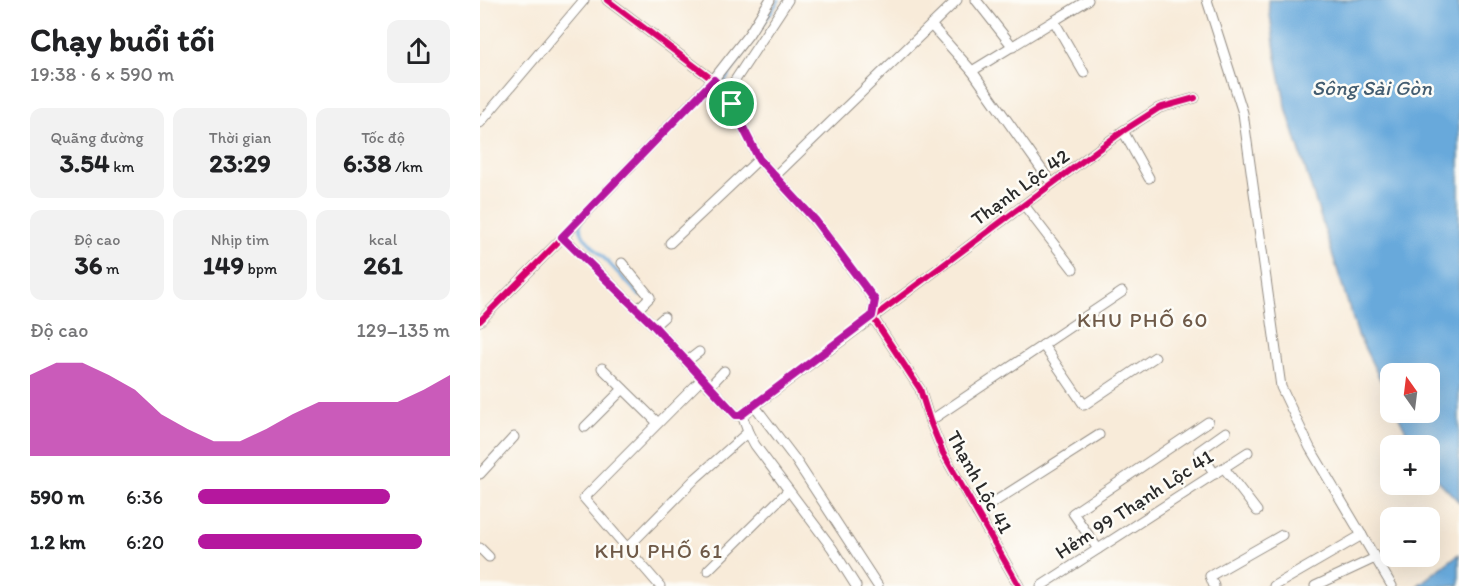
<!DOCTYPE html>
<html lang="vi">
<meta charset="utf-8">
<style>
:root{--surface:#fff;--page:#f2f2f2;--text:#202124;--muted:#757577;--accent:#b5179e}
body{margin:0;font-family:Itim,sans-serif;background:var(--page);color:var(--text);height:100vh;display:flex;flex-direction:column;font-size:22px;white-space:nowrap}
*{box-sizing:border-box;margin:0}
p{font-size:20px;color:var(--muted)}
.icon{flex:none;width:33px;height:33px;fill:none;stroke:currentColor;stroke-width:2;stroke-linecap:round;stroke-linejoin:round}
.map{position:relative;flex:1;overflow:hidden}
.sheet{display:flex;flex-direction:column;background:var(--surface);width:480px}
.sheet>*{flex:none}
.needle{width:39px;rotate:346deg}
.fabs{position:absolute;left:900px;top:363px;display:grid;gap:12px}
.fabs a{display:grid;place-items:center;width:60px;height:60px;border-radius:12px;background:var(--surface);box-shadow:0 6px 24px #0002;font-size:30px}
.pin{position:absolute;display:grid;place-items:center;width:51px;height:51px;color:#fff;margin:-26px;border:3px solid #fff;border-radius:50%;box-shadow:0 2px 6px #0007}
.round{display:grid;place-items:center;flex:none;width:63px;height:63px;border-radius:12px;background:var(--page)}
.head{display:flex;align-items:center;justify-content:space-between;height:102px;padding:0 30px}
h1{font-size:33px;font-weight:800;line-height:45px}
.metrics{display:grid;grid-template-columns:repeat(3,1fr);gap:9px;height:102px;padding:6px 30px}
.metrics div{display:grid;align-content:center;border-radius:12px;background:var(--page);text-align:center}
.metrics b{font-size:26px;font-weight:800}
.metrics small{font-size:16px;font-weight:400}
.metrics p{font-size:16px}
.chart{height:168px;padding:12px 30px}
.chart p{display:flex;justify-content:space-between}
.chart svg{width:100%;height:108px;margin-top:6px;fill:var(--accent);opacity:.7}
ul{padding:0 30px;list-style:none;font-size:20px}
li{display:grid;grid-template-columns:96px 72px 1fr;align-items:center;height:45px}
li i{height:15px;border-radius:8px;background:var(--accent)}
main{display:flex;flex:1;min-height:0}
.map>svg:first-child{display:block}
.water{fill:#67a9db;stroke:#496a83;stroke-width:1.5}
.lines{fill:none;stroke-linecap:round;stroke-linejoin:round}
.stream{stroke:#67a9db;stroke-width:3}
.street-casing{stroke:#928b82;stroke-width:11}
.street{stroke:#fff;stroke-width:9}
.cycleway-casing{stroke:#fdfcf7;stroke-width:10}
.cycleway{stroke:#d6006c;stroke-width:6}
.route-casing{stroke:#fff;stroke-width:12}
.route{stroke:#b5179e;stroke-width:8}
.labels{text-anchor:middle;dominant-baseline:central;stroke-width:5;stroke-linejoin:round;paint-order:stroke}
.street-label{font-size:20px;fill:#2b2b2b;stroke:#fdfcf7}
.water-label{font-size:21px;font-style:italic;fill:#435d71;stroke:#fdfcf7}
.neighbourhood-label{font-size:21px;letter-spacing:1.5px;fill:#6f5a48;stroke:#fdfcf7}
</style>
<main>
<section class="sheet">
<div class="head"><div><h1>Chạy buổi tối</h1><p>19:38 · 6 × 590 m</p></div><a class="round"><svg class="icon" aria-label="share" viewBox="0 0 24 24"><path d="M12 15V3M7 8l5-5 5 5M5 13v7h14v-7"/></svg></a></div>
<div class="metrics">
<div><p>Quãng đường</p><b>3.54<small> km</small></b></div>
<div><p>Thời gian</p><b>23:29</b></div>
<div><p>Tốc độ</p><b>6:38<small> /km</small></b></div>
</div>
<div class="metrics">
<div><p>Độ cao</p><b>36<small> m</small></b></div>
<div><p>Nhịp tim</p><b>149<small> bpm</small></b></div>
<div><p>kcal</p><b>261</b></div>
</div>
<div class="chart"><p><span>Độ cao</span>129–135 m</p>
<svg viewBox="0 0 160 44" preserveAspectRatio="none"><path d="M0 44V11L10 6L20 6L30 11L40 17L50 27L60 33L70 38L80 38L90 33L100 27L110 22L120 22L130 22L140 22L150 17L160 11V44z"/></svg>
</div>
<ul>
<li><b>590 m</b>6:36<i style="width:76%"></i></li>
<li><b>1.2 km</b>6:20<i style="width:89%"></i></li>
</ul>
</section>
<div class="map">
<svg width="979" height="586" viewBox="0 0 979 586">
<rect width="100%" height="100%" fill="#fdfcf7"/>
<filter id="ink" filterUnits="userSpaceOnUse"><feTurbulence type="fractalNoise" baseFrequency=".0167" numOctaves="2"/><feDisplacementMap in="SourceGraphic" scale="12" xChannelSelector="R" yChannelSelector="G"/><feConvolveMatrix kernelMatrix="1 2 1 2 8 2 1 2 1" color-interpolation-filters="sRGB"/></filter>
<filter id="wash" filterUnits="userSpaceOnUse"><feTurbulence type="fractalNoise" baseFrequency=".008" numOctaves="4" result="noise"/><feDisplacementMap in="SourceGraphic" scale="24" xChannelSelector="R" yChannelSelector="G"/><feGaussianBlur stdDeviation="1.35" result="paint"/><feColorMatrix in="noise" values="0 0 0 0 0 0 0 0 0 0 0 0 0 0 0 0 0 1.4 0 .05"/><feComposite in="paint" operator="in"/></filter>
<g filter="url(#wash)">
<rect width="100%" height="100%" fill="#f8ebd9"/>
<g class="water">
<polygon points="788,0 979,0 979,502 950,472 950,446 933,445 917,413 950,412 950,374 910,374 910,399 878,335 807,111 796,57"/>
<polygon points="979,554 979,586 937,586"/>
</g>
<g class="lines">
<g class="stream">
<polyline points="177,145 213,108 244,82 299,0"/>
<polyline points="101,222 100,227 104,237 160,296"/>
</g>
</g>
</g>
<g filter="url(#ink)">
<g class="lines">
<defs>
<g id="street">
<polyline points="127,0 233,80 246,94 279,159 335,221 395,301 392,316 440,389 450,421 463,453 539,586"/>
<polyline points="496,0 533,47"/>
<polyline points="727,0 763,113 801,387 830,448 912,586"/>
<polyline points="574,21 604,73"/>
<polyline points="451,25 492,71 608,0"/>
<polyline points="492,71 572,184"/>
<polyline points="246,94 308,0"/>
<polyline points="0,123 104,0"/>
<polyline points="643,131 669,178"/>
<polyline points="295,176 477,0"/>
<polyline points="544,205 593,269"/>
<polyline points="83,237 233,80 269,34 290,0"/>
<polyline points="190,243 279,159"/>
<polyline points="142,263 170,297 158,309"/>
<polyline points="0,321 83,237 174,326 256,415 262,415 643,131 679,108 715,98"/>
<polyline points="174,326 184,317"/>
<polyline points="563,345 604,405 675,357"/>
<polyline points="206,362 219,352"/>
<polyline points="122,368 178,423"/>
<polyline points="229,387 244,371"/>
<polyline points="274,405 315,459 398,586"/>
<polyline points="262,415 268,432 275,445 352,548 376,586"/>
<polyline points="450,421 642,292"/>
<polyline points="105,427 143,389"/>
<polyline points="744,468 777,511"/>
<polyline points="0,474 34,437"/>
<polyline points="735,474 719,451 746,432"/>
<polyline points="497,513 619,435"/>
<polyline points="148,547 216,478 268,432"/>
<polyline points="0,548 9,557"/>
<polyline points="618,549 593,513 728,422"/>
<polyline points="228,570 308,491"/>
<polyline points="180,586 104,498 222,379"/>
<polyline points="561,586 768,452"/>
<polyline points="734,586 730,576 802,535"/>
<polyline points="794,586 882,535"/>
<polyline points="835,586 895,558"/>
</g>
</defs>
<use href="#street" class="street-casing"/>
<use href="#street" class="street"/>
<defs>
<g id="cycleway">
<polyline points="127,0 233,80 246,94 279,159 335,221 395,301 392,316 440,389 450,421 463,453 539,586"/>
<polyline points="0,321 83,237 174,326 256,415 262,415 643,131 679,108 715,98"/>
</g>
</defs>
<use href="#cycleway" class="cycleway-casing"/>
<use href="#cycleway" class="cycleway"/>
</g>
</g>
<g class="lines" filter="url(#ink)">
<defs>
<polygon id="route" points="234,80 246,94 279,159 335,220 395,300 392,316 261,415 256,415 174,326 82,237"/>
</defs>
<use href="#route" class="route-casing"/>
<use href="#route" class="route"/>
</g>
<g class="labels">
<g class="street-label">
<text transform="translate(540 187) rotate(-36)">Thạnh Lộc 42</text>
<text transform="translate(500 482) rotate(61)">Thạnh Lộc 41</text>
<text transform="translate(654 504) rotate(-33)">Hẻm 99 Thạnh Lộc 41</text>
</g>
<g class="water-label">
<text x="892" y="87">Sông Sài Gòn</text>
</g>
<g class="neighbourhood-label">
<text x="663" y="319">KHU PHỐ 60</text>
<text x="179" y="550">KHU PHỐ 61</text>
</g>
</g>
</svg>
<div class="fabs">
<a><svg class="needle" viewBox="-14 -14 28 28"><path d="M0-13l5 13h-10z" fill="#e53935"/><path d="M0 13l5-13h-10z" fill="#757577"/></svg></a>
<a>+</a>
<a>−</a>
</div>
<div class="pin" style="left:252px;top:104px;background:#1e9e55"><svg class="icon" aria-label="arrive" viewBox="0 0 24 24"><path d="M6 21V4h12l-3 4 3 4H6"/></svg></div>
</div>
</main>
